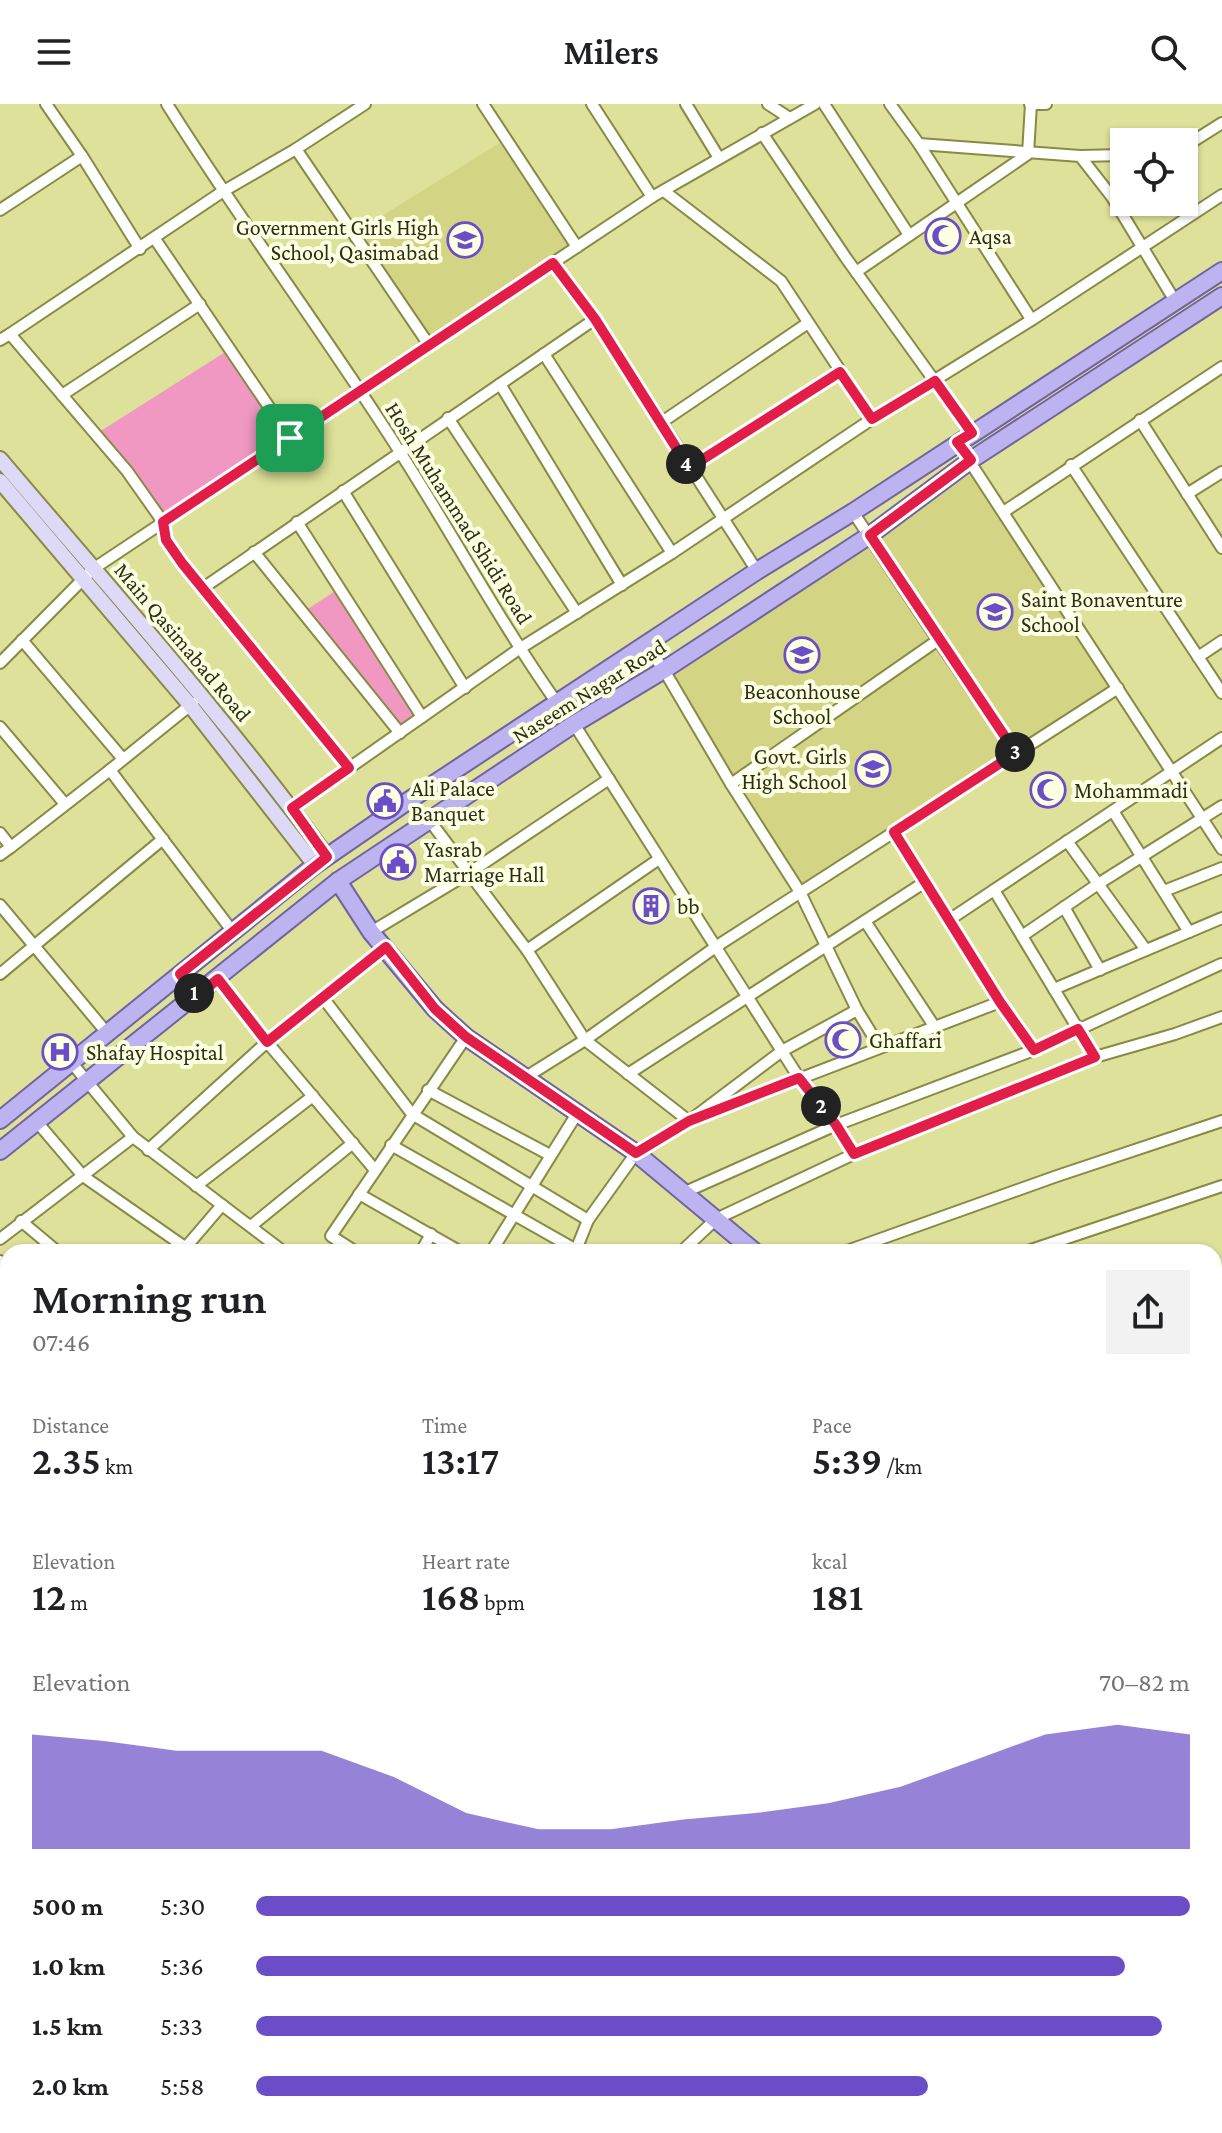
<!DOCTYPE html>
<meta charset="utf-8">
<style>
:root{--surface:#fff;--page:#f2f2f2;--text:#202124;--muted:#757577;--accent:#6b4ec7}
body{margin:0;font-family:"Crimson Pro",serif;background:var(--page);color:var(--text);height:100vh;display:flex;flex-direction:column;font-size:30px;white-space:nowrap}
*{box-sizing:border-box;margin:0}
p{font-size:26px;color:var(--muted)}
.icon{flex:none;width:44px;height:44px;fill:none;stroke:currentColor;stroke-width:2;stroke-linecap:round;stroke-linejoin:round}
.map{position:relative;flex:1;overflow:hidden}
.sheet{position:absolute;left:0px;top:1140px;width:1222px;height:890px;display:flex;flex-direction:column;background:var(--surface);border-radius:24px 24px 0 0;box-shadow:0 2px 6px #0004}
.sheet>*{flex:none}
.fabs{position:absolute;left:1110px;top:24px;display:grid;gap:16px}
.fabs a{display:grid;place-items:center;width:88px;height:88px;border-radius:0px;background:var(--surface);box-shadow:0 2px 6px #0004;font-size:40px}
.pin{position:absolute;display:grid;place-items:center;width:68px;height:68px;color:#fff;margin:-34px;border-radius:16px;box-shadow:0 4px 12px #0006}
.km{position:absolute;width:40px;height:40px;margin:-20px;border-radius:50%;background:#222;color:#fff;font-size:22px;line-height:40px;text-align:center}
.round{display:grid;place-items:center;flex:none;width:84px;height:84px;border-radius:0px;background:var(--page)}
.summary{display:flex;align-items:center;justify-content:space-between;height:136px;padding:0 32px}
h1{font-size:44px;font-weight:600;line-height:60px}
.stats{display:grid;grid-template-columns:repeat(3,1fr);gap:12px;height:136px;padding:8px 32px}
.stats div{display:grid;align-content:center}
.stats b{font-size:40px;font-weight:600}
.stats small{font-size:22px;font-weight:400}
.stats p{font-size:22px}
.chart{height:224px;padding:16px 32px}
.chart p{display:flex;justify-content:space-between}
.chart svg{width:100%;height:144px;margin-top:8px;fill:var(--accent);opacity:.7}
ul{padding:0 32px;list-style:none;font-size:26px}
li{display:grid;grid-template-columns:128px 96px 1fr;align-items:center;height:60px}
li i{height:20px;border-radius:10px;background:var(--accent)}
header{display:flex;justify-content:space-between;align-items:center;height:104px;padding:0 32px;background:var(--surface);font-size:36px;font-weight:600}
.map>svg:first-child{display:block}
.built{fill:#d3d585}
.green{fill:#f098c2}
.lines{fill:none;stroke-linecap:round;stroke-linejoin:round}
.street-casing{stroke:#888a45;stroke-width:14}
.secondary-casing{stroke:#888a45;stroke-width:18}
.primary-casing{stroke:#70649d;stroke-width:20}
.street{stroke:#fff;stroke-width:10}
.secondary{stroke:#dfd9f8;stroke-width:14}
.primary{stroke:#beb3f1;stroke-width:16}
.route-casing{stroke:#fff;stroke-width:16}
.route{stroke:#e11d48;stroke-width:10}
.labels{text-anchor:middle;dominant-baseline:central;stroke-width:8;stroke-linejoin:round;paint-order:stroke}
.poi-label{font-size:22px;fill:#2e2f12;stroke:#fdffe2;text-anchor:start}
.street-label{font-size:22px;fill:#2e2f12;stroke:#fdffe2}
</style>
<header><svg class="icon" aria-label="menu" viewBox="0 0 24 24"><path d="M4 6h16M4 12h16M4 18h16"/></svg>Milers<svg class="icon" aria-label="search" viewBox="0 0 24 24"><circle cx="10" cy="10" r="6"/><path d="M15 15l6 6"/></svg></header>
<div class="map">
<svg width="1222" height="2029" viewBox="0 0 1222 2029">
<rect width="100%" height="100%" fill="#dee199"/>
<g class="built">
<polygon points="506,35 577,143 429,241 354,129"/>
<polygon points="971,356 1118,584 800,788 664,566"/>
</g>
<g class="green">
<polygon points="230,245 290,334 163,418 96,330"/>
<polygon points="340,484 422,613 400,629 303,508"/>
</g>
<g class="lines">
<defs>
<g id="street">
<polyline points="46,0 82,52"/>
<path d="M167,0C241,118 325,230 400,348C453,431 500,518 557,599"/>
<polyline points="483,0 577,143"/>
<polyline points="592,0 652,93"/>
<polyline points="686,0 719,54"/>
<polyline points="768,0 788,13"/>
<polyline points="824,0 909,131"/>
<polyline points="890,0 919,40 1031,215"/>
<polyline points="1030,0 1046,0"/>
<polyline points="762,29 846,154 972,329"/>
<polyline points="919,40 1080,52 1112,93 1175,197"/>
<polyline points="1184,43 1222,19"/>
<polyline points="296,45 365,0"/>
<polyline points="1080,52 1124,51"/>
<polyline points="0,106 82,52 140,145"/>
<polyline points="155,135 290,334"/>
<polyline points="553,159 595,215 757,467"/>
<polyline points="856,168 1028,50 1031,0"/>
<polyline points="10,230 222,88 296,45 429,241"/>
<polyline points="0,236 10,230 127,367 163,418 166,436 182,459 349,664"/>
<polyline points="544,250 672,449"/>
<polyline points="500,280 622,481"/>
<polyline points="62,291 200,200"/>
<polyline points="448,314 577,509"/>
<polyline points="872,315 1033,215 1222,91"/>
<polyline points="1140,316 1222,444"/>
<polyline points="662,318 808,219"/>
<polyline points="957,338 1222,745"/>
<polyline points="1071,361 1222,589"/>
<polyline points="689,364 840,268"/>
<polyline points="343,387 465,584"/>
<polyline points="1187,390 1222,368"/>
<polyline points="1005,407 1222,263"/>
<polyline points="297,418 422,613"/>
<polyline points="254,448 400,629"/>
<polyline points="203,484 595,215"/>
<polyline points="22,536 123,655"/>
<polyline points="938,536 1016,649"/>
<polyline points="646,541 664,566 731,680 938,536 853,408"/>
<polyline points="1198,553 1222,537"/>
<polyline points="0,559 93,465 652,93 815,0"/>
<polyline points="574,620 799,974 836,1021 854,1050"/>
<polyline points="0,623 65,700"/>
<polyline points="110,666 193,599"/>
<polyline points="731,680 800,788 857,906 879,942"/>
<polyline points="292,704 519,545 672,449 872,315 781,177 664,87"/>
<polyline points="1113,707 1189,828"/>
<polyline points="430,717 527,846 585,936 689,1017 782,947 857,906"/>
<polyline points="0,729 11,743 0,751"/>
<polyline points="1067,737 1146,846"/>
<polyline points="11,743 110,666 233,828"/>
<polyline points="994,786 1095,953"/>
<polyline points="1164,787 1222,764"/>
<polyline points="0,801 107,929"/>
<polyline points="1064,803 1100,866"/>
<polyline points="949,816 1222,634"/>
<polyline points="865,817 934,922"/>
<polyline points="371,828 469,769 609,675"/>
<polyline points="1022,832 1098,780 1222,702"/>
<polyline points="527,846 659,755"/>
<polyline points="0,870 163,735"/>
<polyline points="218,875 267,938 375,1066"/>
<polyline points="1054,885 1222,814"/>
<polyline points="324,895 412,1010 588,1116"/>
<polyline points="1034,946 1221,860"/>
<polyline points="71,958 133,1033 222,1101 186,1143"/>
<polyline points="628,970 925,778"/>
<polyline points="526,973 585,936 717,842 1118,584"/>
<polyline points="428,986 550,1051"/>
<polyline points="37,1018 83,1072 192,1148"/>
<polyline points="391,1041 580,1148"/>
<polyline points="148,1046 267,938 386,843"/>
<polyline points="196,1082 313,992"/>
<polyline points="683,1089 836,1021 1034,946 1000,898 894,728"/>
<polyline points="359,1090 461,1148"/>
<polyline points="222,1101 284,1148"/>
<polyline points="21,1117 58,1148"/>
<polyline points="251,1122 353,1039"/>
<polyline points="0,1135 133,1033"/>
<polyline points="576,1146 588,1116 636,1049 689,1017 1000,898"/>
<polyline points="356,1148 331,1132 466,933"/>
<polyline points="421,1148 431,1130"/>
<polyline points="491,1148 578,1008"/>
<polyline points="681,1148 716,1115 854,1050 1095,953 1175,930 1222,913"/>
<polyline points="844,1148 1057,1072 1222,1017"/>
<polyline points="1025,1148 1222,1082"/>
<polyline points="0,1157 8,1164"/>
<polyline points="0,1222 8,1216"/>
<polyline points="0,1300 8,1313"/>
<polyline points="0,1399 8,1394"/>
<polyline points="0,1527 8,1533"/>
<polyline points="0,1596 8,1602"/>
<polyline points="0,1647 8,1634"/>
<polyline points="0,1689 8,1693"/>
<polyline points="0,1727 8,1731"/>
<polyline points="0,1808 8,1813"/>
<polyline points="0,1850 8,1835"/>
<polyline points="454,2022 466,2029"/>
<polyline points="0,2029 8,2010"/>
<polyline points="59,2029 62,2022"/>
<polyline points="111,2029 114,2022"/>
<polyline points="359,2029 363,2022"/>
</g>
<g id="secondary">
<path d="M0,355C111,486 226,614 327,753"/>
<polyline points="0,377 190,601 315,761"/>
<polyline points="586,2022 598,2029"/>
<polyline points="607,2022 619,2029"/>
</g>
<g id="primary">
<polyline points="338,777 371,828 435,905 466,933 636,1049 755,1148"/>
<polyline points="0,1016 315,761 408,697 757,467 853,408 1222,167"/>
<polyline points="0,1047 338,777 574,620 664,566 870,431 971,356 1222,192"/>
<polyline points="1214,1532 1222,1539"/>
<polyline points="1214,1550 1222,1557"/>
</g>
</defs>
<use href="#street" class="street-casing"/>
<use href="#secondary" class="secondary-casing"/>
<use href="#primary" class="primary-casing"/>
<use href="#street" class="street"/>
<use href="#secondary" class="secondary"/>
<use href="#primary" class="primary"/>
</g>
<g class="lines">
<defs>
<polygon id="route" points="553,159 595,215 689,364 840,268 872,315 935,277 972,329 957,338 971,356 870,431 1016,649 894,728 1000,898 1034,946 1078,925 1095,953 854,1050 836,1021 799,974 689,1017 636,1049 466,933 435,905 386,843 267,938 218,875 197,892 180,870 327,753 292,704 349,664 182,459 166,436 163,418"/>
</defs>
<use href="#route" class="route-casing"/>
<use href="#route" class="route"/>
</g>
<defs>
<symbol id="mosque-ring" viewBox="-11 -11 22 22"><circle r="9.5" fill="#fdffe2" stroke="#6b4ec7" stroke-width="1.5"/><path d="M3.5-4.9A6 6 0 1 0 3.5 4.9A5 5 0 1 1 3.5-4.9Z" fill="#6b4ec7"/></symbol>
<symbol id="school-ring" viewBox="-11 -11 22 22"><circle r="9.5" fill="#fdffe2" stroke="#6b4ec7" stroke-width="1.5"/><path d="M0-5L7-2L0 1L-7-2ZM-4 1L0 2.5L4 1V4Q0 6-4 4Z" fill="#6b4ec7"/></symbol>
<symbol id="civic-ring" viewBox="-11 -11 22 22"><circle r="9.5" fill="#fdffe2" stroke="#6b4ec7" stroke-width="1.5"/><path d="M-.6-6.5H3V-4.5H.6V-3L4-1V1h2V6H-6V1h2V-1L-.6-3ZM-1.2 2.5V6h2.4V2.5Z" fill="#6b4ec7"/></symbol>
<symbol id="building-ring" viewBox="-11 -11 22 22"><circle r="9.5" fill="#fdffe2" stroke="#6b4ec7" stroke-width="1.5"/><path d="M-4-6H4V6H1V3H-1V6H-4ZM-2.5-4.3h1.7v1.8h-1.7ZM.8-4.3h1.7v1.8H.8ZM-2.5-1h1.7V.8h-1.7ZM.8-1h1.7V.8H.8Z" fill="#6b4ec7"/></symbol>
<symbol id="hospital-ring" viewBox="-11 -11 22 22"><circle r="9.5" fill="#fdffe2" stroke="#6b4ec7" stroke-width="1.5"/><path d="M-5-5h3v3.5h4V-5h3V5h-3V1.5h-4V5h-3Z" fill="#6b4ec7"/></symbol>
</defs>
<g fill-rule="evenodd">
<use href="#mosque-ring" x="923" y="112" width="40" height="40"/>
<use href="#school-ring" x="445" y="116" width="40" height="40"/>
<use href="#school-ring" x="975" y="488" width="40" height="40"/>
<use href="#school-ring" x="782" y="531" width="40" height="40"/>
<use href="#school-ring" x="853" y="645" width="40" height="40"/>
<use href="#mosque-ring" x="1028" y="666" width="40" height="40"/>
<use href="#civic-ring" x="365" y="677" width="40" height="40"/>
<use href="#civic-ring" x="378" y="738" width="40" height="40"/>
<use href="#building-ring" x="631" y="782" width="40" height="40"/>
<use href="#mosque-ring" x="823" y="916" width="40" height="40"/>
<use href="#hospital-ring" x="40" y="928" width="40" height="40"/>
</g>
<g class="labels">
<g class="poi-label">
<text x="439" y="123" text-anchor="end">Government Girls High<tspan x="439" dy="25">School, Qasimabad</tspan></text>
<text x="969" y="132">Aqsa</text>
<text x="1021" y="495">Saint Bonaventure<tspan x="1021" dy="25">School</tspan></text>
<text x="802" y="587" text-anchor="middle">Beaconhouse<tspan x="802" dy="25">School</tspan></text>
<text x="847" y="652" text-anchor="end">Govt. Girls<tspan x="847" dy="25">High School</tspan></text>
<text x="411" y="684">Ali Palace<tspan x="411" dy="25">Banquet</tspan></text>
<text x="1074" y="686">Mohammadi</text>
<text x="424" y="745">Yasrab<tspan x="424" dy="25">Marriage Hall</tspan></text>
<text x="677" y="802">bb</text>
<text x="869" y="936">Ghaffari</text>
<text x="86" y="948">Shafay Hospital</text>
</g>
<g class="street-label">
<text transform="translate(459 409) rotate(58)">Hosh Muhammad Shidi Road</text>
<text transform="translate(183 538) rotate(50)">Main Qasimabad Road</text>
<text transform="translate(589 587) rotate(-32)">Naseem Nagar Road</text>
</g>
</g>
</svg>
<div class="fabs">
<a><svg class="icon" aria-label="locate" viewBox="0 0 24 24"><circle cx="12" cy="12" r="6"/><path d="M12 2v4M12 18v4M2 12h4M18 12h4"/></svg></a>
</div>
<div class="pin" style="left:290px;top:334px;background:#1e9e55"><svg class="icon" aria-label="arrive" viewBox="0 0 24 24"><path d="M6 21V4h12l-3 4 3 4H6"/></svg></div>
<b class="km" style="left:194px;top:889px">1</b>
<b class="km" style="left:821px;top:1002px">2</b>
<b class="km" style="left:1015px;top:648px">3</b>
<b class="km" style="left:686px;top:360px">4</b>
<section class="sheet">
<div class="summary"><div><h1>Morning run</h1><p>07:46</p></div><a class="round"><svg class="icon" aria-label="share" viewBox="0 0 24 24"><path d="M12 15V3M7 8l5-5 5 5M5 13v7h14v-7"/></svg></a></div>
<div class="stats">
<div><p>Distance</p><b>2.35<small> km</small></b></div>
<div><p>Time</p><b>13:17</b></div>
<div><p>Pace</p><b>5:39<small> /km</small></b></div>
</div>
<div class="stats">
<div><p>Elevation</p><b>12<small> m</small></b></div>
<div><p>Heart rate</p><b>168<small> bpm</small></b></div>
<div><p>kcal</p><b>181</b></div>
</div>
<div class="chart"><p><span>Elevation</span>70–82 m</p>
<svg viewBox="0 0 160 44" preserveAspectRatio="none"><path d="M0 44V9L10 11L20 14L30 14L40 14L50 22L60 33L70 38L80 38L90 35L100 33L110 30L120 25L130 17L140 9L150 6L160 9V44z"/></svg>
</div>
<ul>
<li><b>500 m</b>5:30<i style="width:100%"></i></li>
<li><b>1.0 km</b>5:36<i style="width:93%"></i></li>
<li><b>1.5 km</b>5:33<i style="width:97%"></i></li>
<li><b>2.0 km</b>5:58<i style="width:72%"></i></li>
</ul>
</section>
</div>
